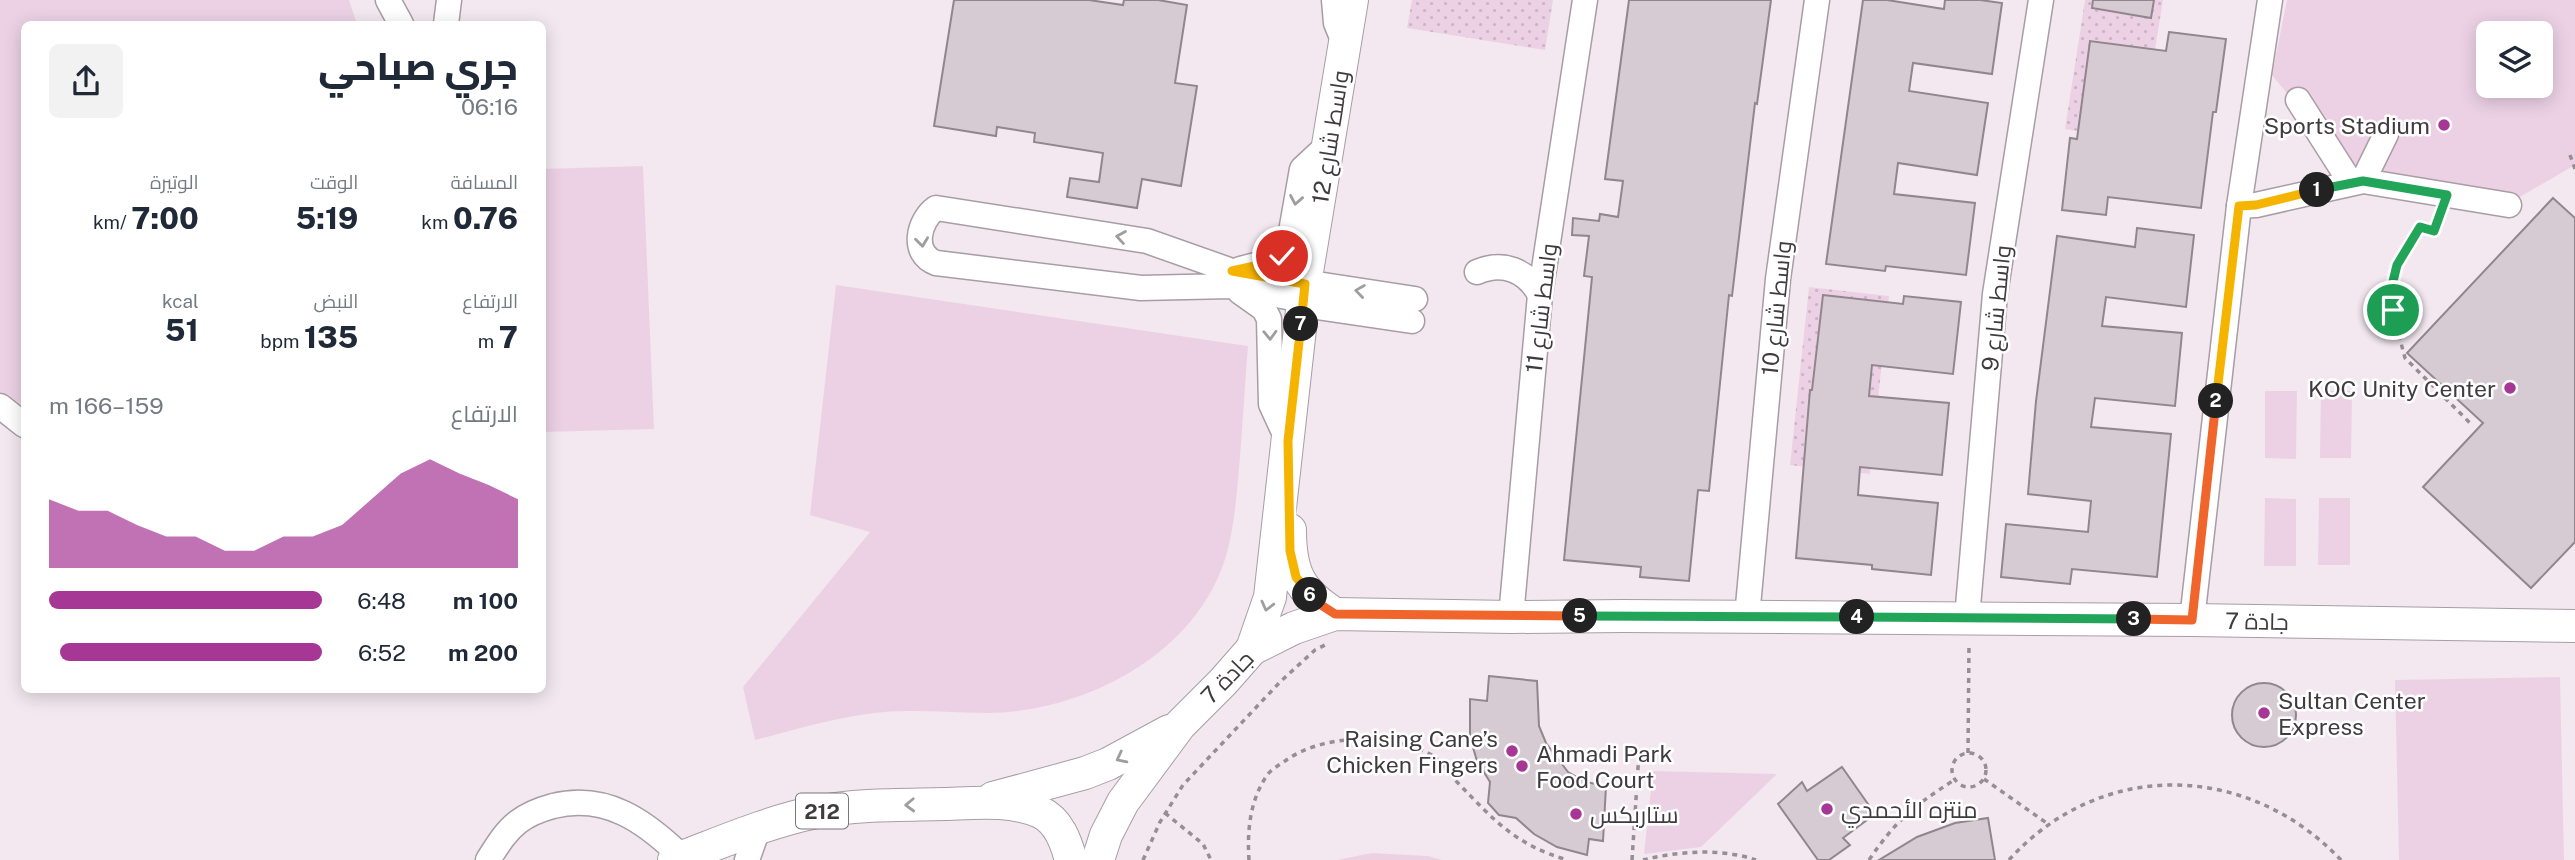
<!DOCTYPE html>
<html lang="ar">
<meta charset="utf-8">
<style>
:root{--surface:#fff;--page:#f2f2f3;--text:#1f2937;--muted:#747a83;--accent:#a63795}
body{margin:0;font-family:"Public Sans",Cairo,sans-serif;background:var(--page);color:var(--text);direction:rtl;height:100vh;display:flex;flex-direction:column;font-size:26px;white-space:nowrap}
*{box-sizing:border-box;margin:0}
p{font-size:23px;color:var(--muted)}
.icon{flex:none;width:38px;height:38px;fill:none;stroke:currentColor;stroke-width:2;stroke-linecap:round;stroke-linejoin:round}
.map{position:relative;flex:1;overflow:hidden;direction:ltr}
.sheet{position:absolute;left:21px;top:21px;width:525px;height:672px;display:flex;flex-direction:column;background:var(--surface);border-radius:10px;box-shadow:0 4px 18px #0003;direction:rtl}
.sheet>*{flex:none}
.controls{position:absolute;left:2476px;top:21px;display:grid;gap:14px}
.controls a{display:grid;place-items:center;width:77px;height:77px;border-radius:10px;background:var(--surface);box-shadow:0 4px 18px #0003;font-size:35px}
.pin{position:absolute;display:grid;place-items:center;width:60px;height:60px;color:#fff;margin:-30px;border:4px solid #fff;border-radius:50%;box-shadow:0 2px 7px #0007}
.km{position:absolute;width:35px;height:35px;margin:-18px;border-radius:50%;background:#222;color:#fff;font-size:19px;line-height:35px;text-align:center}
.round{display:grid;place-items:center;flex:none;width:74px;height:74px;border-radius:10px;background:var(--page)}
.overview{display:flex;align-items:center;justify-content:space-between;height:119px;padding:0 28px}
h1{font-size:38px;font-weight:800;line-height:52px}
.figures{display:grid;grid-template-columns:repeat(3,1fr);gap:10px;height:119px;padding:7px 28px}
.figures div{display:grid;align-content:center}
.figures b{font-size:30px;font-weight:800}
.figures small{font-size:19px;font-weight:400}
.figures p{font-size:19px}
.chart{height:196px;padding:14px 28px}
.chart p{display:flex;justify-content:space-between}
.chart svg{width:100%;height:126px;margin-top:7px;fill:var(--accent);opacity:.7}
ul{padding:0 28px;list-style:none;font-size:23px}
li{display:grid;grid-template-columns:112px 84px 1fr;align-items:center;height:52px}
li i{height:18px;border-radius:9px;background:var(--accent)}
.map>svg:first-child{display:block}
.grass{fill:url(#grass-dots)}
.park{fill:#ecd1e5;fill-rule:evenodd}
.building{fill:#d6cbd3;stroke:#91868e;stroke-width:2}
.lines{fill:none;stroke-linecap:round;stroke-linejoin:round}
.minor-casing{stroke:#a89da5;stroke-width:27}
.major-casing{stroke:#a89da5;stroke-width:34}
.path{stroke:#968e94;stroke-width:3.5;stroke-dasharray:5 5;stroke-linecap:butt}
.minor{stroke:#fff;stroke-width:24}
.major{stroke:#fff;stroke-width:32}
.oneway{stroke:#9f9d9e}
.split-1-casing{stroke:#fff;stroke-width:14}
.split-2-casing{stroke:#fff;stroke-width:14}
.split-3-casing{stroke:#fff;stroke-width:14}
.split-4-casing{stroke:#fff;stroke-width:14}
.split-5-casing{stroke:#fff;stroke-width:14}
.split-6-casing{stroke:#fff;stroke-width:14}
.split-7-casing{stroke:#fff;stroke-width:14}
.split-8-casing{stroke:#fff;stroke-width:14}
.split-1{stroke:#22a559;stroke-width:9}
.split-2{stroke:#f5b400;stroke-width:9}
.split-3{stroke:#f0652b;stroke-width:9}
.split-4{stroke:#22a559;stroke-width:9}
.split-5{stroke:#22a559;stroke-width:9}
.split-6{stroke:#f0652b;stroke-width:9}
.split-7{stroke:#f5b400;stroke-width:9}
.split-8{stroke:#f5b400;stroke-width:9}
.poi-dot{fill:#a63795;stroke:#fff;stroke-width:2.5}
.labels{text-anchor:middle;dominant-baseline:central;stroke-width:5;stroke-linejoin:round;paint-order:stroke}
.shield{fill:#fff;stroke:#797678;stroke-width:2}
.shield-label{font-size:21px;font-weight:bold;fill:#3f3b3e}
.poi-label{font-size:23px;fill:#3f3b3e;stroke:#fff;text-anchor:start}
.street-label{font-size:23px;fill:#3f3b3e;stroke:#fff}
</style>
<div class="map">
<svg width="2575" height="860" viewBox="0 0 2575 860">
<defs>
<pattern id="grass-dots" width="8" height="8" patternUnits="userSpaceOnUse" patternTransform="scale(1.75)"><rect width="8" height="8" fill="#ecd1e5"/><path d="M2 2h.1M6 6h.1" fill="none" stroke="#cbb4c6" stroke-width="1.8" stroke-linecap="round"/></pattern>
</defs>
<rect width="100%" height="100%" fill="#f3e8f0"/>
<g class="grass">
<polygon points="1412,0 1553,0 1545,50 1407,28"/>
<polygon points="2085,0 2163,0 2140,141 2065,129"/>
<polygon points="1809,287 1889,296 1870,474 1790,465"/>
</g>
<g class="park">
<polygon points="0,0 349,0 357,24 24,24 24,415 0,395"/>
<path d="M2287,0H2575V165L2518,198L2347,167L2272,75ZM2488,33H2541V86H2488Z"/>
<polygon points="643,166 654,429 543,432 543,169"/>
<path d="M836,285L1248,346C1245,383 1243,420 1240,457C1237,490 1235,525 1226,556C1197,654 1086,711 990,713C954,713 920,709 884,712C840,716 797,729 755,740L743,687L870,532L810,515Z"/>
<polygon points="2265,391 2297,391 2296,459 2265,458"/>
<polygon points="2321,391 2352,391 2351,458 2320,458"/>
<polygon points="2265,498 2296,499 2296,566 2264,566"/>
<polygon points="2319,498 2350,498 2350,565 2318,565"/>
<polygon points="2560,677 2564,860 2399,860 2395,680"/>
<polygon points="1653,771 1777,774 1701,847 1644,854"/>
<polygon points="1372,853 1428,856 1442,860 1337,860"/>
</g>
<g class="building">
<polygon points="954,0 1089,0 1123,5 1124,0 1158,0 1187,5 1175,83 1197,86 1181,186 1142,179 1137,208 1067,197 1070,178 1099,182 1103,153 1034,142 1035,133 997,127 996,136 934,126"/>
<polygon points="1629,0 1771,0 1757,104 1755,103 1732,296 1729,295 1709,491 1698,490 1689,581 1640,577 1641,567 1564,560 1592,277 1584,276 1589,236 1572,235 1573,218 1599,221 1600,214 1618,217 1623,181 1605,179"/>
<polygon points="1863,0 1887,0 1944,9 1945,0 1980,0 2002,3 1992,74 1913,63 1909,91 1988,103 1977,175 1898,163 1894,194 1975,203 1966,275 1886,266 1885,271 1826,264"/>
<polygon points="2093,0 2154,0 2151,18 2092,8"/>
<polygon points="2169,32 2226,39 2216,112 2213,112 2201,208 2108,197 2106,215 2062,210 2070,138 2077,139 2090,41 2166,51"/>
<polygon points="2553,198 2575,218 2575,542 2531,588 2423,487 2483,423 2407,353"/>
<polygon points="2137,228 2194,235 2186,307 2106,297 2102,326 2182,333 2175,406 2095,398 2091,427 2171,434 2157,577 2072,569 2070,584 2001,577 2006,524 2088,532 2091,501 2028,494 2036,401 2057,236 2135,247"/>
<polygon points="1823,295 1903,304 1904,296 1961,302 1953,374 1872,365 1869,396 1949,403 1942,475 1860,467 1858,495 1938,503 1931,575 1872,569 1872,565 1796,558 1810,390 1812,390"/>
<polygon points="1489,676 1537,681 1539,726 1546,743 1568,772 1586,782 1606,786 1603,841 1589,839 1587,855 1557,847 1534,834 1516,818 1499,815 1488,803 1490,782 1477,761 1470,737 1470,699 1487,701"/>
<circle cx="2264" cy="715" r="32"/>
<polygon points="1842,767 1875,814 1843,838 1850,845 1829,860 1818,860 1778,804 1802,782 1807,791"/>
<polygon points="1988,818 1995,860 1879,860 1917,837 1955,823"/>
</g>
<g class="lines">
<defs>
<g id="minor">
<polyline points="388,0 401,24"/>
<polyline points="1334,0 1336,23 1343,40"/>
<polyline points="446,24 449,0"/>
<polyline points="2298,100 2351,183"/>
<polyline points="2363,181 2386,134"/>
<polyline points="2239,206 2256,205 2363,181 2509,205"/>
<polyline points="1240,269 1271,261 1282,255 1289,243 1302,169 1329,144"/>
<path d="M1477,272C1503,261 1527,270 1540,295"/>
<polyline points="1240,292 1264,309 1269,319 1271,404 1288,441"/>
<path d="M1303,300L1230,286L1141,288L936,263C911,254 918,221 936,208L1147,241L1232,271L1415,299"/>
<polyline points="1303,305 1412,321"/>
<polyline points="0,406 24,425"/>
<polyline points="1511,617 1540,295 1585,0"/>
<polyline points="1747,617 1778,279 1817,0"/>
<polyline points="1967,618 1995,294 2041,0"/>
<polyline points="2192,620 2239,206 2270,0"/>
<path d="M488,860C497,846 505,832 518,822C527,815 542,809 553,806C606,793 645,821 682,857"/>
<polyline points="747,860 758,829"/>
</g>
<g id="major">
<path d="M1290,530C1290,572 1299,591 1335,614"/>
<polyline points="1252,649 1270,597 1305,284 1352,0"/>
<polyline points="993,798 1085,773 1108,764 1169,731"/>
<path d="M674,860C720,843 767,822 816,812C858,804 901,805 944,804C975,803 1011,799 1040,812C1059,821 1066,842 1071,860"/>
<polyline points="1098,860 1106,835 1123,802 1180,725 1223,682 1252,649 1294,628 1335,614 1511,617 1623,616 2192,620 2575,626"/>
</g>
</defs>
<use href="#minor" class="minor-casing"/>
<use href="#major" class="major-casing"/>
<g class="path">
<polyline points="2570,155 2575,169"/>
<polyline points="2440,213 2434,231 2420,227 2397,266 2389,298 2405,358 2473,426"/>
<circle cx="1969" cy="770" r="17"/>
<polyline points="1968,753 1969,643"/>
<polyline points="1984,779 2048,824"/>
<polyline points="1165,813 1203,844 1211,860"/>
<polyline points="1143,860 1160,822 1183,785 1280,682 1315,650 1325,645"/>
<path d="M1249,860C1247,830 1250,799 1268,774C1272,769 1279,765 1285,761C1322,734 1391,732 1432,755C1441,761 1449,773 1457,782C1494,820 1515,845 1568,860"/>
<polyline points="1632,860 1639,753"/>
<path d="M1643,860C1679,851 1721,848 1756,860"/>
<path d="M1869,860C1896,820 1914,806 1954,780"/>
<path d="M2009,860C2101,758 2248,762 2341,860"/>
</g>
<use href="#minor" class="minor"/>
<use href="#major" class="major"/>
</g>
<defs><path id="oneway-chevron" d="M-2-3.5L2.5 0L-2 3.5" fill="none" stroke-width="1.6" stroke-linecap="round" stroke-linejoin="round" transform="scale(1.75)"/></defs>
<g class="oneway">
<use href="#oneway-chevron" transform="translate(1296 200) rotate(100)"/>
<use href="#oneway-chevron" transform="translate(1121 237) rotate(-171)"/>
<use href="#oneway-chevron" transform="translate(922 242) rotate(83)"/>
<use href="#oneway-chevron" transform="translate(1360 291) rotate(-172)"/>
<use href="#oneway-chevron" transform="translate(1270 335) rotate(88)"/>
<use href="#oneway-chevron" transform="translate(1267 606) rotate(104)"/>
<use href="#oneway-chevron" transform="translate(1121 758) rotate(153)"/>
<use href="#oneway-chevron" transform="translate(910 805) rotate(178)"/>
</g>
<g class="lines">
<defs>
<polyline id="split-1" points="2317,190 2363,181 2447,195 2434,231 2420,227 2397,265 2389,298 2393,310"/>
<polyline id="split-2" points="2216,401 2239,206 2256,205 2317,190"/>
<polyline id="split-3" points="2134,619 2192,620 2216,401"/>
<polyline id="split-4" points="1857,617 2134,619"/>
<polyline id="split-5" points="1580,616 1857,617"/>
<polyline id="split-6" points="1310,595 1315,601 1335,614 1580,616"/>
<polyline id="split-7" points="1301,324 1288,441 1290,551 1296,577 1310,595"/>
<polyline id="split-8" points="1282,256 1259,265 1232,271 1305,284 1301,324"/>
</defs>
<use href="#split-1" class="split-1-casing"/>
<use href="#split-2" class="split-2-casing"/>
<use href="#split-3" class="split-3-casing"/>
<use href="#split-4" class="split-4-casing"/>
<use href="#split-5" class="split-5-casing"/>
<use href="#split-6" class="split-6-casing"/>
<use href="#split-7" class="split-7-casing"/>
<use href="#split-8" class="split-8-casing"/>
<use href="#split-1" class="split-1"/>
<use href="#split-2" class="split-2"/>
<use href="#split-3" class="split-3"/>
<use href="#split-4" class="split-4"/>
<use href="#split-5" class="split-5"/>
<use href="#split-6" class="split-6"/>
<use href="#split-7" class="split-7"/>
<use href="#split-8" class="split-8"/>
</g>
<g class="poi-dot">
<circle cx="2444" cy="125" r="7"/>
<circle cx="2510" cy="388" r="7"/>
<circle cx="2264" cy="713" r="7"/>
<circle cx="1512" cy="751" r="7"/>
<circle cx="1522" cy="766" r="7"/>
<circle cx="1827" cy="809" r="7"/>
<circle cx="1576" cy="814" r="7"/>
</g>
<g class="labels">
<rect class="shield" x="796" y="793.5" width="52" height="35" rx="5"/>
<g class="shield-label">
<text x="822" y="811">212</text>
</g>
<g class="poi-label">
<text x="2430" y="125" text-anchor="end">Sports Stadium</text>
<text x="2496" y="388" text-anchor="end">KOC Unity Center</text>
<text x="2278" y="700">Sultan Center<tspan x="2278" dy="26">Express</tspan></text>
<text x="1498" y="738" text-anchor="end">Raising Cane’s<tspan x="1498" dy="26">Chicken Fingers</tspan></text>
<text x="1536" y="753">Ahmadi Park<tspan x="1536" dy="26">Food Court</tspan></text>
<text x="1841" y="809">منتزه الأحمدي</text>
<text x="1590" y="814">ستاربكس</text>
</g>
<g class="street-label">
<text transform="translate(1330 137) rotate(-81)">واسط شارع 12</text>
<text transform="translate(1541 308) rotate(-83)">واسط شارع 11</text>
<text transform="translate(1776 308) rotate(-84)">واسط شارع 10</text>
<text transform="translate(1996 308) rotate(-84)">واسط شارع 9</text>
<text transform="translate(2257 621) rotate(1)">جادة 7</text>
<text transform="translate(1227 677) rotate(-46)">جادة 7</text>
</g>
</g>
</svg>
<div class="controls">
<a><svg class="icon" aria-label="layers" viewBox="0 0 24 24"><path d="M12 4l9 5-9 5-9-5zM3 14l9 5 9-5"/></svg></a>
</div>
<div class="pin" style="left:2393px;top:310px;background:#1e9e55"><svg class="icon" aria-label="arrive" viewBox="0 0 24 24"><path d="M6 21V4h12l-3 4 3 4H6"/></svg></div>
<div class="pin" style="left:1282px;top:256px;background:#d93025"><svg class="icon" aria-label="check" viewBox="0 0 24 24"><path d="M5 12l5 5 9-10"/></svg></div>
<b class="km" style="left:2317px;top:190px">1</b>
<b class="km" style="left:2216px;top:401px">2</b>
<b class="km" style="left:2134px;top:619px">3</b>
<b class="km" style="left:1857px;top:617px">4</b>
<b class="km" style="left:1580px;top:616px">5</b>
<b class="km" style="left:1310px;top:595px">6</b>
<b class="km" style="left:1301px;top:324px">7</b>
<section class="sheet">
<div class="overview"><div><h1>جري صباحي</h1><p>06:16</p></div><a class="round"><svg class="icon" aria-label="share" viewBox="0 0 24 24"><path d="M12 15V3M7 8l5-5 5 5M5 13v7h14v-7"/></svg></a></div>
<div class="figures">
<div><p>المسافة</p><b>0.76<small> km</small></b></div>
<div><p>الوقت</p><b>5:19</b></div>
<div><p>الوتيرة</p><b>7:00<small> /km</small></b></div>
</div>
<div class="figures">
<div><p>الارتفاع</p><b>7<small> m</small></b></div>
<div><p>النبض</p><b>135<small> bpm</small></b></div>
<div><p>kcal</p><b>51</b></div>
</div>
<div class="chart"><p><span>الارتفاع</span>159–166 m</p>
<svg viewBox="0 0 160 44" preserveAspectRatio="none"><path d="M0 44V20L10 24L20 24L30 29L40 33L50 33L60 38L70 38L80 33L90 33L100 29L110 20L120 11L130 6L140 11L150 15L160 20V44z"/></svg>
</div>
<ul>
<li><b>100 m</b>6:48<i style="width:100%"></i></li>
<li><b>200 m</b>6:52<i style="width:96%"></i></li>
</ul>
</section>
</div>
